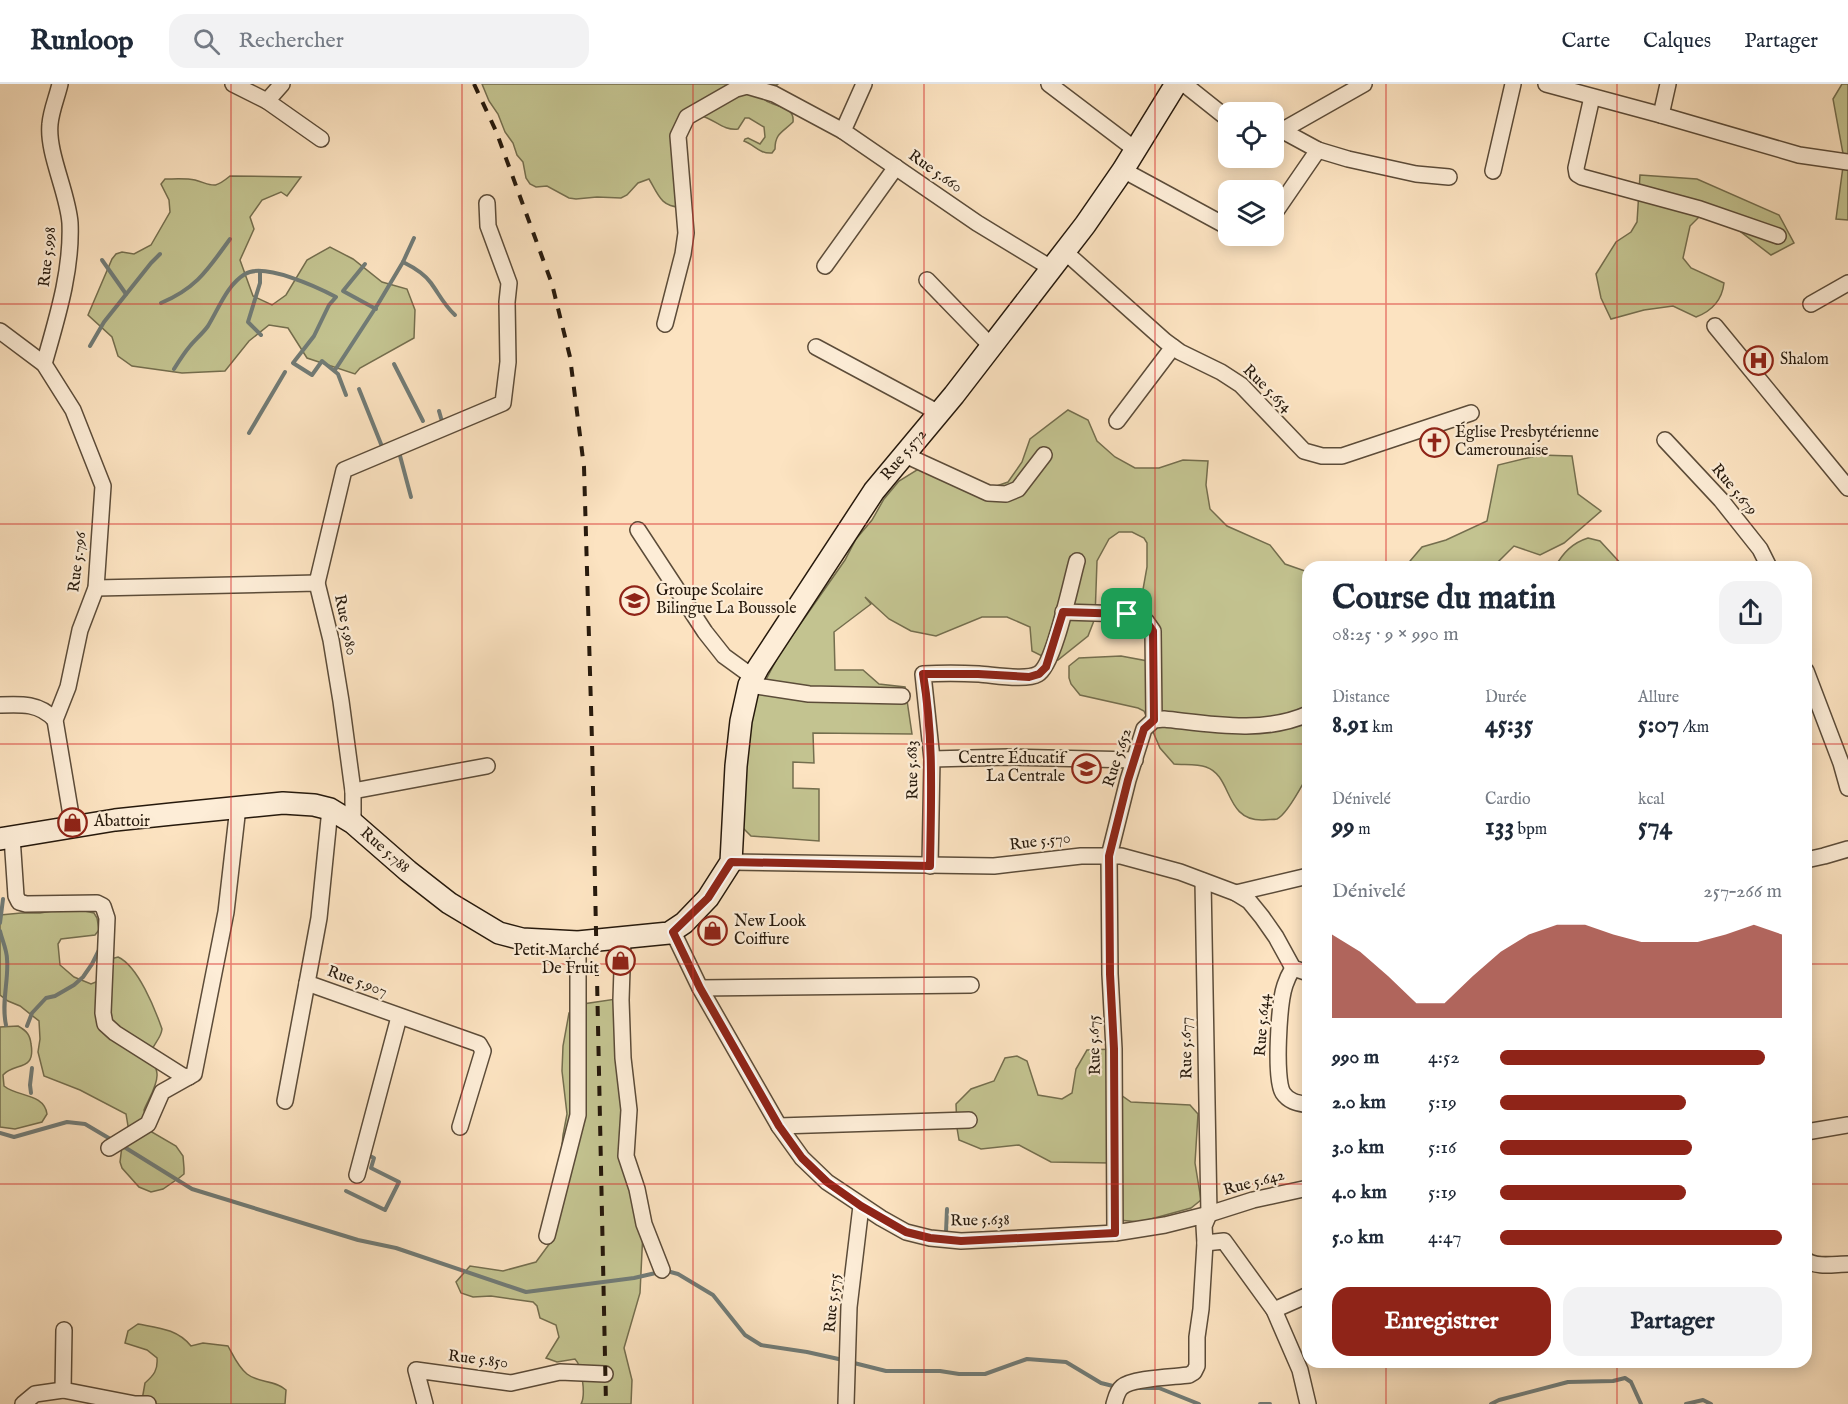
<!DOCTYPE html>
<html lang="fr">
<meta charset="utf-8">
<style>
:root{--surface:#fff;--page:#f2f2f3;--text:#1f2937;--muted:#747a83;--line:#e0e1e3;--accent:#8f2418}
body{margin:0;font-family:"IM FELL English",serif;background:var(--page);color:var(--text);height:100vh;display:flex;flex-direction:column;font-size:22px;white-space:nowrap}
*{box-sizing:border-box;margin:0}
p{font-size:20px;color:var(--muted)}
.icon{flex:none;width:33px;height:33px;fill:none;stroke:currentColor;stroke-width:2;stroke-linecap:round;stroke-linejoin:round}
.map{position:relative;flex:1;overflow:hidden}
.side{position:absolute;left:1302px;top:477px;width:510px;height:807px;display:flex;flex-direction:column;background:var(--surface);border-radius:18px;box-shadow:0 3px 15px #0003}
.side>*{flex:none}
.tools{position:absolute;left:1218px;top:18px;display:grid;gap:12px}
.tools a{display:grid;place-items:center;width:66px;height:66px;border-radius:12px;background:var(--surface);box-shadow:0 3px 15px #0003;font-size:30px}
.pin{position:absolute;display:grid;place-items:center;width:51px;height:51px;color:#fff;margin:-26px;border-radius:12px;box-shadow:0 3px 9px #0006}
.round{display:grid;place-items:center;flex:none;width:63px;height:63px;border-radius:18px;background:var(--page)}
.headline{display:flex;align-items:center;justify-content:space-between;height:102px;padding:0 30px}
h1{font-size:33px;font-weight:700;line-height:45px}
.stats{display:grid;grid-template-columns:repeat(3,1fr);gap:9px;height:102px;padding:6px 30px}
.stats div{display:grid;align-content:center}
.stats b{font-size:26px;font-weight:700}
.stats small{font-size:16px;font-weight:400}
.stats p{font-size:16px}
.chart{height:168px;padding:12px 30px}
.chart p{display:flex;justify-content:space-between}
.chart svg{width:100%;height:108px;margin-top:6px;fill:var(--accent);opacity:.7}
.primary-button{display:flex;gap:12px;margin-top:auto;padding:12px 30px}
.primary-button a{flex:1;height:69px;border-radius:18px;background:var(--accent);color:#fff;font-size:24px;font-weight:700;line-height:69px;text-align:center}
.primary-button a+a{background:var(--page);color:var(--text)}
ul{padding:0 30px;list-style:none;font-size:20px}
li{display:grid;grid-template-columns:96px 72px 1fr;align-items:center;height:45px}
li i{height:15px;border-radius:8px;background:var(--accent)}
header{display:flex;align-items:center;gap:36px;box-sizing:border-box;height:84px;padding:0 30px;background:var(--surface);border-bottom:2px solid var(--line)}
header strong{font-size:28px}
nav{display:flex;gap:33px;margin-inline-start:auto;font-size:21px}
.search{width:420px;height:54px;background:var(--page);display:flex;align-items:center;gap:15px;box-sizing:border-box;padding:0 21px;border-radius:18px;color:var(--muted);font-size:22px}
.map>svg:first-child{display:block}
.green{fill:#c3c390;stroke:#746e4e;stroke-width:1.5}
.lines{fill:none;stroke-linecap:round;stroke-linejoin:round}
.stream{stroke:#717b76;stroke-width:4}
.street-casing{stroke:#5c4c39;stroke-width:18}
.secondary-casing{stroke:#26190c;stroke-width:24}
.street{stroke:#fdedd7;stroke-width:15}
.secondary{stroke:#fdedd7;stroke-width:21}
.rail{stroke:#26190c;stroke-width:4;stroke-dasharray:10 10;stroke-linecap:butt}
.route-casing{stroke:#fff;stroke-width:12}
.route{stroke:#8f2418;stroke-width:8}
.grid{fill:none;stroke:#d62828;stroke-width:1.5;stroke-opacity:0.55}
.labels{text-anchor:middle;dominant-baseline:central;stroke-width:4.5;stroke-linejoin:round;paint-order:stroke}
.street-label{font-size:16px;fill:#26190c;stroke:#fdedd7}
.poi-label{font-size:16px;fill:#26190c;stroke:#fdedd7;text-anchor:start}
</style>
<header>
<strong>Runloop</strong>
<div class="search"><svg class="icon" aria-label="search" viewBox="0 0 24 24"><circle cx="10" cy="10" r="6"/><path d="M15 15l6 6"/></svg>Rechercher</div>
<nav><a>Carte</a><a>Calques</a><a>Partager</a></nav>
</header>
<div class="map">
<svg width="1848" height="1320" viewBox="0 0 1848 1320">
<rect width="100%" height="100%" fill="#fce3c1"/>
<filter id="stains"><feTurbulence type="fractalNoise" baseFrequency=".00333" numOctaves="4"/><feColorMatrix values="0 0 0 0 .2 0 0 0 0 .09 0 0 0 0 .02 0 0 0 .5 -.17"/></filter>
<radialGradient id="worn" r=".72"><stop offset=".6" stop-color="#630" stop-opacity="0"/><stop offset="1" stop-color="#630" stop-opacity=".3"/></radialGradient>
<g class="green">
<path d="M482,0H778L764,13L765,16C775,24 795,21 793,38C783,48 775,49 775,65L772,69C759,70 755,61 744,57L745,55L748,54L760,60L765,53L764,43L749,34H745L738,45C723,47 715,35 701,32C697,31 691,32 686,32L680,123C661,123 658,110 649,95L638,99L627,111L621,114L597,113L576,115L569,114L547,102L536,103L530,100L526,94L523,78L517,71L513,59L505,48L498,30L489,17Z"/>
<polygon points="1842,0 1848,0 1848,136 1836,135 1844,75 1833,15"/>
<path d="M1640,91L1697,95L1779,131L1794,159L1771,171L1733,142L1699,133L1690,142L1683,174L1691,184L1724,199C1722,216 1712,227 1696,233L1673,222L1644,226L1611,235L1601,214L1596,190L1616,158L1631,148L1637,138Z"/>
<path d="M230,92L301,93L287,112L281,108L262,116L250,133L254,145L240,176L253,212L272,221L286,211L307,176L330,163L353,175L382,198L407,205L415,226L414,254L360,284L355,290L307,274L288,244L269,241L249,257L225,287L182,289L132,282L118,272L112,253L88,231L112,175L116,170L122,168L134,170L151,161L170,128L169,116L161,100L165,95C174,95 186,94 195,96C213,101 213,106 230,92Z"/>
<path d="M1068,326L1088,336L1097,357L1115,373L1135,384H1159L1183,376L1208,377L1206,401L1210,425L1227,442L1270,461L1285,480L1308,488V611L1304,613V698C1299,707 1286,731 1277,735C1273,736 1267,735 1263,736C1224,737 1233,692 1206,683C1197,680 1184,681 1174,680L1160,664L1144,627L1138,624L1080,611L1071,600L1069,594V582L1079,574L1121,572L1148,577L1153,547L1143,524L1142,511L1147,483V459L1144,454L1132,448H1119L1109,455L1097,477L1095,534L1088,552L1058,576L1052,577L1032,567L1030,543L1007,533H982L936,552L911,547L889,535L865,513L871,520L834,548L835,586H863L879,600L905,603L912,650L813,649L814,679L793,678V704L819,705V757L751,752L741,742L749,628L780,569L845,476L856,455L872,436L884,415L899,397L920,384L985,406L1008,398L1022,378L1030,355Z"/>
<polygon points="1540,371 1572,372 1578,410 1601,427 1564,459 1540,471 1514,462 1496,480 1495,483 1405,483 1422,463 1446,456 1487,437 1498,381"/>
<path d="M1588,454L1600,457L1624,483H1555C1563,469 1572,459 1588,454Z"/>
<path d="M71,824L94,829L97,834L99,846L95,851L61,855L58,860L60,881L74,893L91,900L96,898L107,876L118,873C138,882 155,925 162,945C161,954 155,958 152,966C149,975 157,982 157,990C158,1001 148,1016 144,1026L150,1047L176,1062L183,1072L184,1084V1090L179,1094L163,1105L151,1108L139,1103L122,1084L120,1078L123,1054L128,1042L126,1030L80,1006L44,992L38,968L40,955L39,937L20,922L8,917L0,911V831L21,829H40Z"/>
<path d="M616,915L626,1014L643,1147L640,1209L624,1264L632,1296L631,1320H581C586,1311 582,1282 575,1275L557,1278L546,1274L559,1253L556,1241L540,1234L537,1222L533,1218L491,1212L473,1213L461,1209L456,1198L470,1182L503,1187L536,1178L553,1155L563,1051L567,1030L562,987L563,962L569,929L583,927V920Z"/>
<path d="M18,942C27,947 30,951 31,960C36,988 14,978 3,991L4,1002C17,1013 44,1009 47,1030L42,1038L15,1045L0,1043V943Z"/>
<polygon points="1114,965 1121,1011 1131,1018 1190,1021 1198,1030 1195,1079 1201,1116 1191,1124 1140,1138 1118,1136 1111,1079 1051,1078 1019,1061 981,1065 959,1056 957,1044 956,1020 971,1005 994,997 1005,974 1017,972 1027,977 1038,1011 1062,1015 1072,1009 1076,985 1087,966"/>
<path d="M138,1240C159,1244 177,1245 191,1262L203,1259L228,1262C233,1271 238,1283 247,1290C258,1299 276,1296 286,1306L285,1320H144L142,1316L145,1299C154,1291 158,1286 157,1274L147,1266L125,1259L128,1247Z"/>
</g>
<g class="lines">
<g class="stream">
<polyline points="102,176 126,210"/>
<path d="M403,178C413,183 424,189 431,199C439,210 444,221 455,231"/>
<polyline points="365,180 343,207 376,225"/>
<polyline points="260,188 260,199 248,238 261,251"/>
<path d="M161,219C197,204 208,185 230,155"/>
<polyline points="90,262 104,238 151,179 160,170"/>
<polyline points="394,280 423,337"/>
<path d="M174,285C179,277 184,269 190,262C196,255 203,249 208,242C219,224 227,201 245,190C264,178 319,204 336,213L329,221L314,252L293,279L312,291L322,277L338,290L346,311"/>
<polyline points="335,286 378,220 403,178 414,154"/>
<polyline points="359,305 383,365"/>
<polyline points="439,327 443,341"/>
<polyline points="249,349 285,288"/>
<polyline points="399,368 411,413"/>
<polyline points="0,839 3,815"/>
<path d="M0,847C2,856 7,866 7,875C9,896 1,918 6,941"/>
<polyline points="27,942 32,929 46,914 55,912 74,901 83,893 92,880 100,864"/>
<polyline points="31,1009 30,1001 32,984"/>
<polyline points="0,1049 14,1053 67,1038 85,1040 112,1056"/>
<polyline points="121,1061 192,1105 358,1156 396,1164 526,1208 634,1194 660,1188"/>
<polyline points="346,1107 385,1126 399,1098 371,1084 374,1074 368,1071"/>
<polyline points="946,1148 947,1125"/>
<polyline points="667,1187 678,1190 713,1211 745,1251 761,1261 807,1268 843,1276"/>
<polyline points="850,1278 886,1287 940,1287 959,1290 985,1290 1027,1275 1066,1278 1101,1299 1117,1303"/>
<polyline points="1136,1304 1159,1304 1199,1320"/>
<polyline points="1260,1320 1270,1320"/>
<polyline points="1491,1320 1499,1316 1568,1298 1613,1297 1625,1294 1631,1298 1641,1320"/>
<polyline points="1686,1320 1703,1316 1711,1320"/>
</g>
<defs>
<g id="street">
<polyline points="233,0 267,17 282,0"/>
<polyline points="864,0 843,47 977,139 1051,184"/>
<polyline points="1049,0 1136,66"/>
<polyline points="1184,0 1228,35"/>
<polyline points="1546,0 1661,31 1668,0"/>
<polyline points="1592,13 1576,84 1577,90 1582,93 1700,125 1778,152"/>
<polyline points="267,17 321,55"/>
<polyline points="1661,31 1799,71 1848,78"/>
<polyline points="1283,47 1318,66 1348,75 1416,90 1449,93"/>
<polyline points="1274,51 1364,0"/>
<polyline points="1123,86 1228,143"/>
<polyline points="1493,87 1513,0"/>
<polyline points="1274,130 1318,66"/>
<polyline points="1064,167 1165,257 1180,268 1221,288 1241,301 1304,367 1322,372 1342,372 1471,329"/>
<polyline points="825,182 896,83"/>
<polyline points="927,196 991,262"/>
<polyline points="1811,220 1848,199"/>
<polyline points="665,240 683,170 686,149 678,52 687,33 736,5 747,2 774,10 843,47"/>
<polyline points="1715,242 1848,404"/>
<polyline points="0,247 44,280 73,326 103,402 96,504 80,546 68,603 55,636 73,743"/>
<polyline points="816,263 939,329"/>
<path d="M44,280C57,234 72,187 70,139C68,109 47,69 50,40C51,27 57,13 60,0"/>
<polyline points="1117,337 1173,263"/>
<polyline points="1665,356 1721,416 1760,465 1769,483"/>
<polyline points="905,371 988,409 1006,410 1018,405 1044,371"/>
<polyline points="638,446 705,548 724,572 753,593"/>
<polyline points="317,499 344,386 503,319 508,278 507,218 509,199 488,142 487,119"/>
<polyline points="96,504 317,499 331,556 341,617 353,707 353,739"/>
<polyline points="1063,528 1127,530 1146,537 1153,547 1154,636"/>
<polyline points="1806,587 1841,679 1848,704"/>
<polyline points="749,601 809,610 902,612"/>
<path d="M0,621C21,620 40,619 55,636"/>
<polyline points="932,675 1008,673 1135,676"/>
<polyline points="353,707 487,682"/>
<polyline points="330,725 319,834 307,899 479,960 483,967 460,1043"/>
<polyline points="12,753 16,812 19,818 26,820 97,819 103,822 107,834 103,929 105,940 115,949 183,992 189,993"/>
<polyline points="1806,776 1824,772 1848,765"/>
<polyline points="731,778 994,782 1081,772 1121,772 1180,788 1236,809 1249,817 1262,833 1276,853 1293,884 1308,889"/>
<path d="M930,782L932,675L923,590C941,589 960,589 979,590C994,591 1026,597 1038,590C1054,582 1071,498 1077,477"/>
<polyline points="1203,797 1209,1130 1253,1116 1308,1104"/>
<polyline points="1236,809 1308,792"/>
<polyline points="673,848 700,904 779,1042 802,1074 827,1098 881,1134 906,1148 930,1154 961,1157 1042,1153 1115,1149 1165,1141 1209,1130 1204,1142 1205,1159 1224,1157 1274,1226 1300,1286 1308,1320"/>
<polyline points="623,854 621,916 623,974 629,1026 626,1072 637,1105 644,1140 662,1186"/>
<path d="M1293,884C1290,889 1287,895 1285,901C1279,918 1274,995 1283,1009C1289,1018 1298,1019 1308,1021"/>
<polyline points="700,904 971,901"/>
<polyline points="285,1017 307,899"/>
<polyline points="779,1042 969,1036"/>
<polyline points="1806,1048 1848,1041"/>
<polyline points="109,1064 148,1040 162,1008 194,990 226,828 238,723"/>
<polyline points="357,1091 399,933"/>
<path d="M1115,1149L1114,965L1110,890L1109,772L1128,696L1144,645L1154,636L1164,635C1211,640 1263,650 1308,630"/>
<polyline points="547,1152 578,1031 578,858"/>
<path d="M1806,1176C1816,1184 1835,1180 1848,1180"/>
<polyline points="1274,1226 1308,1211"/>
<polyline points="64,1246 63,1306 135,1320 148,1320"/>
<polyline points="23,1320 35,1310 63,1306"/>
<polyline points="425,1320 416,1286 511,1299 560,1288 605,1290"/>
<polyline points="846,1320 849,1223 861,1122"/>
<path d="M1114,1320C1116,1314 1117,1307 1122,1303C1132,1294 1174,1293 1189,1291L1194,1288L1197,1282V1253L1201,1225L1205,1159"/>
</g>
<g id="secondary">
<path id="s1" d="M0,755L115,736L172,730L283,719L314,721L330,725L353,739L408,787L449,819L499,849L522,855L578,858L669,849L684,839L708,814L731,778L736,682L741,637L749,601L758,584L874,407L954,311L1085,141L1123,86L1176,0"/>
</g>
</defs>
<use href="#street" class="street-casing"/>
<use href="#secondary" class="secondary-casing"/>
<use href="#street" class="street"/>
<use href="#secondary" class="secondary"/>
<polyline class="rail" points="474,0 496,47 552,200 570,273 584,383 592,657 606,1320"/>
</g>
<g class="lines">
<defs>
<path id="route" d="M1063,528L1127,530L1146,537L1153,547L1154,636L1144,645L1128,696L1109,772L1110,890L1114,965L1115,1149L961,1157L930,1154L906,1148L861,1122L827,1098L802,1074L779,1042L700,904L673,848L708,814L731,778L930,782C931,716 934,655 923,590H978L1029,593L1039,590L1046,583Z"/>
</defs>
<use href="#route" class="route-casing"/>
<use href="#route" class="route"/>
</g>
<path class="grid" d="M231,0V1320M462,0V1320M693,0V1320M924,0V1320M1155,0V1320M1386,0V483M1617,0V483M0,220H1848M0,440H1848M0,660H1308M1806,660H1848M0,880H1308M1806,880H1848M0,1100H1308M1806,1100H1848M1386,1278V1320M1617,1278V1320"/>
<defs>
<symbol id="hospital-ring" viewBox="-11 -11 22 22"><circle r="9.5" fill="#fdedd7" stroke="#8f2418" stroke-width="1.5"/><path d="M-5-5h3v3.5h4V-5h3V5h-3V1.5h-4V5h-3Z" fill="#8f2418"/></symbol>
<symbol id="church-ring" viewBox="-11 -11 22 22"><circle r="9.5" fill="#fdedd7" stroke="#8f2418" stroke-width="1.5"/><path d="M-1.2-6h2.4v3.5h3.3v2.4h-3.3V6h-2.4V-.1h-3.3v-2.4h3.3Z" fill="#8f2418"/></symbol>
<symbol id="school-ring" viewBox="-11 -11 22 22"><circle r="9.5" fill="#fdedd7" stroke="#8f2418" stroke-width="1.5"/><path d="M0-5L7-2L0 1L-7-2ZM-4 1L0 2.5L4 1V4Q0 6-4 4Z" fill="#8f2418"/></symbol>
<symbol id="shop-ring" viewBox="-11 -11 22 22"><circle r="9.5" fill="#fdedd7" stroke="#8f2418" stroke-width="1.5"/><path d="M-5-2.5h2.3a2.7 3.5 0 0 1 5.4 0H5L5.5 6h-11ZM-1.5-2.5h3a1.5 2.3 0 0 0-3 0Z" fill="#8f2418"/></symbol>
</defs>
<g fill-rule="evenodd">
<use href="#hospital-ring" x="1742" y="260" width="33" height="33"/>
<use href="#church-ring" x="1418" y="342" width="33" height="33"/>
<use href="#school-ring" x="618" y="500" width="33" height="33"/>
<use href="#school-ring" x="1070" y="668" width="33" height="33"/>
<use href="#shop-ring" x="56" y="722" width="33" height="33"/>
<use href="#shop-ring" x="696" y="830" width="33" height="33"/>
<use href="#shop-ring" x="604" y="860" width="33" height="33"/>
</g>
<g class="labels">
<g class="street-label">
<text transform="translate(935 88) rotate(35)">Rue 5.660</text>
<text transform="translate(48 173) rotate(-84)">Rue 5.998</text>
<text transform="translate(1267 305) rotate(44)">Rue 5.654</text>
<text stroke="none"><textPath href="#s1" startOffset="1266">Rue 5.572</textPath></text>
<text transform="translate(1734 406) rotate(50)">Rue 5.679</text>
<text transform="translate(78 478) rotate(-83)">Rue 5.796</text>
<text transform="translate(345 541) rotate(78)">Rue 5.980</text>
<text transform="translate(1118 674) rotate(-72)">Rue 5.652</text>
<text transform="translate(913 686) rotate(-91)">Rue 5.683</text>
<text transform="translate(1040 758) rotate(-7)">Rue 5.570</text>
<text stroke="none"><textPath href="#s1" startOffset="402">Rue 5.788</textPath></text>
<text transform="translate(357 898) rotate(20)">Rue 5.907</text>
<text transform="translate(1263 941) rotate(-86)">Rue 5.644</text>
<text transform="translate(1095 961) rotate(-92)">Rue 5.675</text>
<text transform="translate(1187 964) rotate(-91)">Rue 5.677</text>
<text transform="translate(1254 1099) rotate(-15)">Rue 5.642</text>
<text transform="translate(980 1137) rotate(-1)">Rue 5.638</text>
<text transform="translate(833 1219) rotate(-85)">Rue 5.575</text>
<text transform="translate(478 1276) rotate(7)">Rue 5.850</text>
</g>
<g class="poi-label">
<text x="1780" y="276">Shalom</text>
<text x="1455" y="349">Église Presbytérienne<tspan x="1455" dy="18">Camerounaise</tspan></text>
<text x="656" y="507">Groupe Scolaire<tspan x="656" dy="18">Bilingue La Boussole</tspan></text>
<text x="1065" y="675" text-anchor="end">Centre Éducatif<tspan x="1065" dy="18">La Centrale</tspan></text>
<text x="94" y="738">Abattoir</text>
<text x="734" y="838">New Look<tspan x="734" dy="18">Coiffure</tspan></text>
<text x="599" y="867" text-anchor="end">Petit Marché<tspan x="599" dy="18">De Fruit</tspan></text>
</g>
</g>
<rect width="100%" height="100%" filter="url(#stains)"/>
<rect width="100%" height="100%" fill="url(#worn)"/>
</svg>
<div class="tools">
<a><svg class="icon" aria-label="locate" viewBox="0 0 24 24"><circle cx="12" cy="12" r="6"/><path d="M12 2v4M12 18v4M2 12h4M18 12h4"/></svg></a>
<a><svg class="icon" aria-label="layers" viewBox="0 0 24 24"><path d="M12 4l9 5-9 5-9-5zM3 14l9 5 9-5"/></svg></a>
</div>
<div class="pin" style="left:1127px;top:530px;background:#1e9e55"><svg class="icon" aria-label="arrive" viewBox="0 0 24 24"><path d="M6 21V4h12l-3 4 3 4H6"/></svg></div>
<section class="side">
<div class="headline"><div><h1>Course du matin</h1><p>08:25 · 9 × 990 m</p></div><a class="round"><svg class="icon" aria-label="share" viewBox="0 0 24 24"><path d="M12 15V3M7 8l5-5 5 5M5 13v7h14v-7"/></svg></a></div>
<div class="stats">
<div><p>Distance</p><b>8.91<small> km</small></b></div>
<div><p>Durée</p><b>45:35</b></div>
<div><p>Allure</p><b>5:07<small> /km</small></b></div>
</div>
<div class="stats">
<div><p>Dénivelé</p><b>99<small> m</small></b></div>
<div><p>Cardio</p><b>133<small> bpm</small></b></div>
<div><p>kcal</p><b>574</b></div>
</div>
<div class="chart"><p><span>Dénivelé</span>257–266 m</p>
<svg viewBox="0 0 160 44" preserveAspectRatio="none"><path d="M0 44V10L10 17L20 27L30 38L40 38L50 27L60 17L70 10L80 6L90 6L100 10L110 13L120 13L130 13L140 10L150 6L160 10V44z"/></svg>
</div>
<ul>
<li><b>990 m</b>4:52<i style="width:94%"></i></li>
<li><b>2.0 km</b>5:19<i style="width:66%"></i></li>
<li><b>3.0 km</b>5:16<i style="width:68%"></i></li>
<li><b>4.0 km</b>5:19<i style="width:66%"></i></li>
<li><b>5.0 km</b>4:47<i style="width:100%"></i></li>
</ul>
<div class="primary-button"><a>Enregistrer</a><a>Partager</a></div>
</section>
</div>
